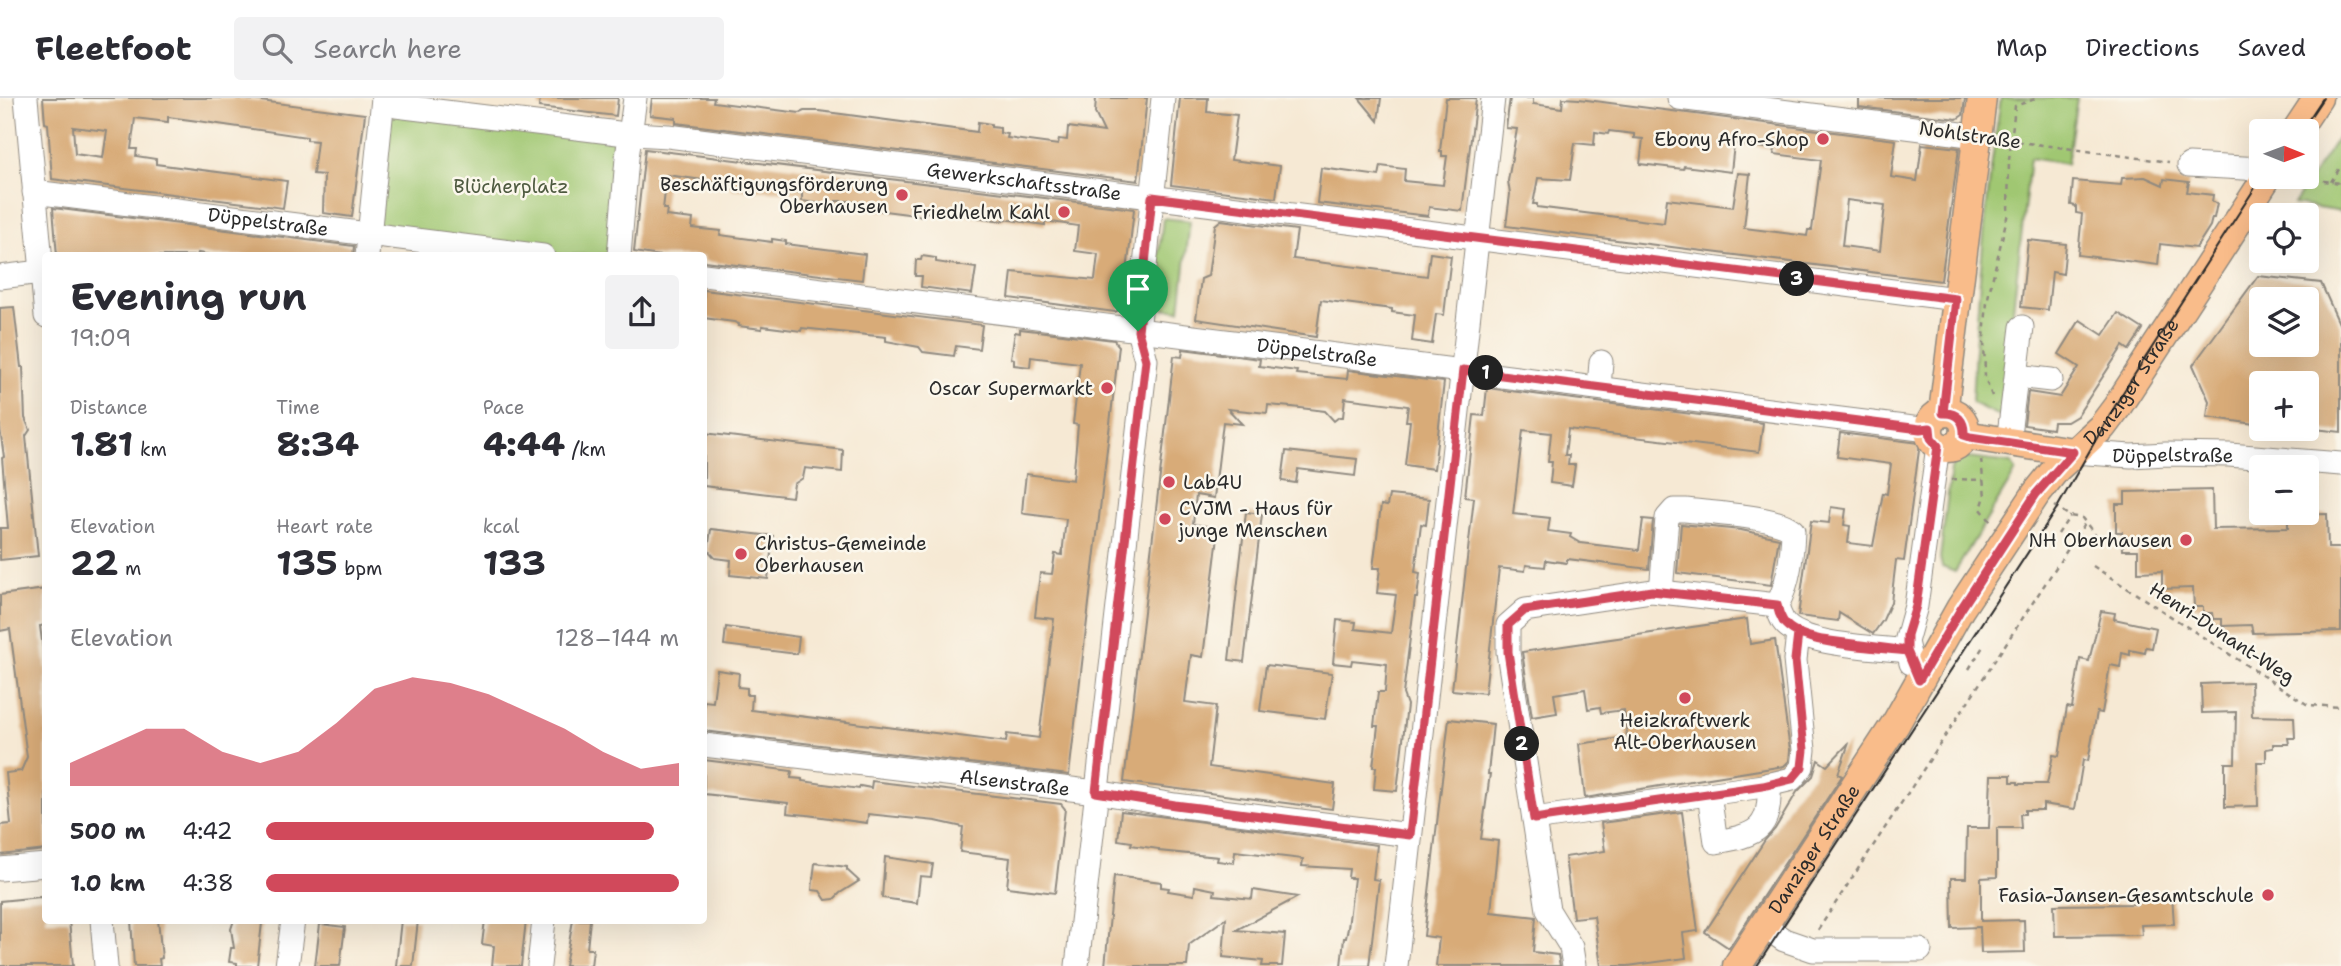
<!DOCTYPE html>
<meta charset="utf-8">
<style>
:root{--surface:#fff;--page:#f2f2f3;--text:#2b2b33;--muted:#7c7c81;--line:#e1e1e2;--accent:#d1495b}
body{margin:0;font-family:"Shantell Sans",sans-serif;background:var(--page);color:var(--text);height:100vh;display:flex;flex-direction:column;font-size:26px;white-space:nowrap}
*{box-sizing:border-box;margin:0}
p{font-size:23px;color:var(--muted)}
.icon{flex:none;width:38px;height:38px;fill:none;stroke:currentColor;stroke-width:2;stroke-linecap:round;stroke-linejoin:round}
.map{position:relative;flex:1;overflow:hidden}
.panel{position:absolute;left:42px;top:154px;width:665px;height:672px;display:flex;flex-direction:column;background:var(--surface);border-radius:7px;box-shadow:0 7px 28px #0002}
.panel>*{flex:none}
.needle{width:46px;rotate:91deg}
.tools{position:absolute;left:2249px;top:21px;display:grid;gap:14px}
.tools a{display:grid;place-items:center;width:70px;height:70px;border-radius:7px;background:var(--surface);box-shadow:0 7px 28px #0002;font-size:35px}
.pin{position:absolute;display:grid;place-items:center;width:60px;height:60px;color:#fff;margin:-72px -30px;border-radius:50% 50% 50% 0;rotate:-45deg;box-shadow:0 0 7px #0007}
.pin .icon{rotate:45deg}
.km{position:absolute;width:35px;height:35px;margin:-18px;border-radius:50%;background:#222;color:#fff;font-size:19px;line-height:35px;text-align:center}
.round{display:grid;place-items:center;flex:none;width:74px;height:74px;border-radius:7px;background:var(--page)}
.headline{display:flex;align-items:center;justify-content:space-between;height:119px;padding:0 28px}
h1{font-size:38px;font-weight:700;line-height:52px}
.metrics{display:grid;grid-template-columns:repeat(3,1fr);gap:10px;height:119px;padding:7px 28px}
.metrics div{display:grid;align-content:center}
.metrics b{font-size:35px;font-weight:700}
.metrics small{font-size:19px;font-weight:400}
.metrics p{font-size:19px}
.chart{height:196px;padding:14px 28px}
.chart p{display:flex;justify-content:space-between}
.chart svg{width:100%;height:126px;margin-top:7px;fill:var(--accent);opacity:.7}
ul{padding:0 28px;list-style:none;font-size:23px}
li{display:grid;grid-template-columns:112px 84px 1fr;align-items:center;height:52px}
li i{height:18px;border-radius:9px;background:var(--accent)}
header{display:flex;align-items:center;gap:42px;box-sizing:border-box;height:98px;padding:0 35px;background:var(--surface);border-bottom:2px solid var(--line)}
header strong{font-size:33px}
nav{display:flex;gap:38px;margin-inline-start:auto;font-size:24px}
.search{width:490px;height:63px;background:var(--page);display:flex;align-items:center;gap:18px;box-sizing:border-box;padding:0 24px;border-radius:7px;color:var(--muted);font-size:26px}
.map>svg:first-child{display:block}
.green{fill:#a0c772;stroke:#66794e;stroke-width:2}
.building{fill:#d8ab78;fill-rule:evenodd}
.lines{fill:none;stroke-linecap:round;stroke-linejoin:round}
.minor-casing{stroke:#908a80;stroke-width:25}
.major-casing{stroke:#908a80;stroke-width:31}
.path{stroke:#908a80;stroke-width:2.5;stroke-dasharray:5 5;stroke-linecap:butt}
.minor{stroke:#fff;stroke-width:23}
.major{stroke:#f9bc8a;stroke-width:28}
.tram{stroke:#2b2b2b;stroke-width:2}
.route-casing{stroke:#fff;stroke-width:14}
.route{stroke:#d1495b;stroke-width:9}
.poi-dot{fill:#d1495b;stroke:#fbf7ec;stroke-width:2.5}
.labels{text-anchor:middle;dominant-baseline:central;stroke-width:5;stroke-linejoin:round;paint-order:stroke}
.street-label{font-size:19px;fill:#2b2b2b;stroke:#fbf7ec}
.poi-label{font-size:19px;fill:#2b2b2b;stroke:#fbf7ec;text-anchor:end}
.park-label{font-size:19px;fill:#4e5a40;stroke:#fbf7ec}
</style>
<header>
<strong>Fleetfoot</strong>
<div class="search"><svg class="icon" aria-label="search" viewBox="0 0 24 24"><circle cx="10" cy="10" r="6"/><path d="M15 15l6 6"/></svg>Search here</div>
<nav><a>Map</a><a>Directions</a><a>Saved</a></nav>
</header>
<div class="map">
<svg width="2341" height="868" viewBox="0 0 2341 868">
<rect width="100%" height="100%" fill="#fbf7ec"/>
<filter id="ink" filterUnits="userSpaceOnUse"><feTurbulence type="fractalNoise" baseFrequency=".0143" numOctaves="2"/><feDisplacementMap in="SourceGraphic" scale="14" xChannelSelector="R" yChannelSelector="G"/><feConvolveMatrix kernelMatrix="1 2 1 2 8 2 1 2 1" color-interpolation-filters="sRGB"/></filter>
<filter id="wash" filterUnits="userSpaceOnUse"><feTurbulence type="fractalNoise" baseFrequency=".00686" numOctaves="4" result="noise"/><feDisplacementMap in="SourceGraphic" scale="28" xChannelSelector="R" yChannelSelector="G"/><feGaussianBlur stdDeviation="1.57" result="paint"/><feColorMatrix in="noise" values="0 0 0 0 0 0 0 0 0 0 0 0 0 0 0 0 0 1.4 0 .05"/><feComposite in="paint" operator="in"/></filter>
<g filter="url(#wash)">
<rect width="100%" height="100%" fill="#f6e9d4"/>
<g class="green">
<polygon points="383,0 631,37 619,157 543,157 369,135"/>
<path d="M2001,0H2077L2067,66L2030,60L2001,319L1972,305C1977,202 1985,101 2001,0Z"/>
<polygon points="2341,34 2341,114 2294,106"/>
<polygon points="1163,120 1190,123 1180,212 1153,209"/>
<polygon points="1968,360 2011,365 2016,373 1955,474 1942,469 1940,460 1951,371 1958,362"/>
</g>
<g id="blocks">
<g class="building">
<path d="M43,0H235L365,16L352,119L323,115L324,77L313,76L317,43L307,42V39L198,23L168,19V24L135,20L131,51H137L136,58L156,61V66L287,83L283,110L52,81L48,26L45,25ZM73,29L107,33L103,60L75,56Z"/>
<polygon points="540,0 618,0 616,18 539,9"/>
<polygon points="652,0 714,0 713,4 800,15 804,13 819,13 977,34 978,24 991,26 991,29 1000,30 1000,35 1008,36 1007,40 1058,47 1059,41 1067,42 1068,29 1104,34 1095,15 1096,0 1147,0 1138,83 676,25 676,20 650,17"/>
<polygon points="1180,0 1208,0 1207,14 1237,17 1231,62 1280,68 1276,100 1171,87"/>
<polygon points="1359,0 1381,0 1378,23"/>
<polygon points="1446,0 1476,0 1462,113 1429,109 1428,118 1317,105 1321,70 1379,78 1381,68 1405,71 1404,83 1443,87 1447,58 1442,58 1442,53 1440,53"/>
<path d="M1510,0H1533V6L1562,10L1563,0L1579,1L1896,42L1891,79L1917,83L1922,46L1959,50L1941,183L1506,128L1510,96L1508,83L1517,31L1506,30ZM1609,33L1634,36V40L1643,41L1640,66L1683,71L1684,68L1731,74L1734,46L1775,51L1774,56L1821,62L1812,132H1808L1807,138L1744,130L1750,76L1738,75L1733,109L1667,101L1664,125L1537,109V106H1533L1538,80L1570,82L1575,45L1594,47L1595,34L1608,36ZM1847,102L1885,107L1880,153L1842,148Z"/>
<polygon points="1859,0 1965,0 1963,17 1957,21 1859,9"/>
<polygon points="645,51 1134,111 1123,210 1115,214 1009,200 1012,174 1095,182 1098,156 1075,153 1078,128 1045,123 1045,127 1003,121 1003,123 967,118 967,115 941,111 941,116 924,114 924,118 876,112 877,108 849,103 836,103 836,108 802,103 802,95 731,91 731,86 667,77 663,111 667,111 666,118 693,121 692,130 721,133 720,137 772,144 772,141 786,143 786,146 865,156 862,182 704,163 704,158 660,158 634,154"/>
<polygon points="2145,79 2163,87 2164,81 2189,84 2187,94 2213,97 2212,104 2217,105 2214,120 2212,120 2210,128 2196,150 2160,146 2158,167 2078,157 2082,116 2076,115 2076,108 2071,107 2073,83 2121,87 2122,80"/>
<polygon points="53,110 354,148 353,158 216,158 198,155 197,158 57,158"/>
<polygon points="1221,122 1297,132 1293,161 1427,178 1430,155 1451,158 1444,217 1436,216 1432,246 1412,243 1415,217 1392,214 1392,211 1321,202 1316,239 1196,221 1201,181 1208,178 1215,127"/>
<polygon points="2028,142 2066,146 2063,176 2052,174 2048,212 2021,209"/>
<polygon points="922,158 936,160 936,164 976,170 972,196 921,189 922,178 915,178 916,162 921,162"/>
<path d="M2258,178L2321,185L2341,230V334L2306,330V285H2261V327L2207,319L2209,303L2193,267ZM2261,201H2306V247H2261Z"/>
<polygon points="704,192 982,227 979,251 956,248 954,258 923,254 919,249 886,243 886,239 802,230 801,233 762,228 762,231 738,228 739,226 734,224 704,220"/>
<polygon points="14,209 21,269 23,269 25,320 30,332 26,338 38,458 0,462 0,430 8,430 2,360 4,359 0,331 0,210"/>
<polygon points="2118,215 2143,231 2129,252 2123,248 2077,318 2067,324 2053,324 2052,331 2024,327 2028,294 2060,299 2079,269 2059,256 2080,222 2103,237"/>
<polygon points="1020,231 1114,242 1119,248 1069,677 704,633 704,603 713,604 717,572 739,575 738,589 747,590 747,597 752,597 751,612 1006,644 1007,636 1039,640 1054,521 1035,519 1040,475 1052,476 1055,456 1062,457 1066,421 1026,416 1022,415 1023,403 1026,376 1073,382 1078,327 1073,326 1080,265 1031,259 1030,269 1014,267 1014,261 1011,260 1015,234 1020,235"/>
<polygon points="1183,251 1260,261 1259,268 1297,273 1296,276 1347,281 1348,272 1444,284 1434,371 1405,367 1410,323 1406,323 1408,308 1345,300 1343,319 1339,319 1334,323 1325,313 1292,309 1268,307 1267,315 1228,311 1242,326 1223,324 1214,400 1196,397 1193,426 1219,430 1203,559 1191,557 1185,604 1216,608 1209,669 1335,686 1332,711 1124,684 1174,258 1182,259"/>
<polygon points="1487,290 1763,325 1759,354 1568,331 1565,357 1569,357 1568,367 1575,367 1572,388 1550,385 1552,364 1548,364 1551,335 1523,332 1513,416 1550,420 1548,433 1571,436 1570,439 1580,445 1639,452 1643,421 1653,422 1649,471 1567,461 1567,465 1546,462 1545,469 1526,467 1525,473 1499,470 1485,595 1452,592 1474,400 1465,399 1474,317 1484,318"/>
<polygon points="704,335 843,352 842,374 805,370 803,380 794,386 792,399 704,388"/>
<polygon points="1840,335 1920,345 1904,463 1896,462 1891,504 1883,522 1873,536 1839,515 1838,523 1798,518 1811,423 1829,425 1831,409 1846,411 1844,427 1850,428 1848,445 1873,448 1883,395 1887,396 1891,366 1837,359"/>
<polygon points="1286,353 1357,361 1355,378 1298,371 1296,385 1282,383"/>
<polygon points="2212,392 2213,431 2288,430 2288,417 2327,416 2328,450 2341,450 2341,533 2253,535 2251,527 2222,528 2222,521 2213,521 2212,515 2203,515 2203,509 2194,509 2193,490 2162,491 2162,473 2138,474 2138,452 2123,452 2122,434 2116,434 2116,406 2125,406 2125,394"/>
<polygon points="1389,397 1429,401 1426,427 1421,426 1415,474 1420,475 1417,500 1415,500 1403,596 1407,607 1397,693 1374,691 1376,669 1373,669 1378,628 1374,628 1378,594 1385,594 1387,566 1352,562 1351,567 1333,565 1337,522 1356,524 1355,531 1391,535 1396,497 1377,495 1380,470 1373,470 1381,407 1387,408"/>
<polygon points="1246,414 1262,416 1244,564 1229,562"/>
<polygon points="1681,426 1741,432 1779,440 1771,487 1677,475"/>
<polygon points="711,431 773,438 768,481 730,477 731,462 715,460 708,452"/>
<polygon points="46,491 46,527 40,528 46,572 46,752 0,757 0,727 11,726 6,675 21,673 27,659 10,531 0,533 0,497"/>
<polygon points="2101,513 2115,515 2114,521 2156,530 2152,550 2146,549 2145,555 2130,552 2130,557 2122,555 2120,569 2110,567 2102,615 2097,614 2088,663 2083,662 2075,711 2043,706 2043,712 2025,712 2025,716 2020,716 2021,730 1997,730 1997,779 1981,780 1981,823 2024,822 2025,854 1981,855 1980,829 1952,830 1951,780 1966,780 1967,730 1989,730 1991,677 2011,677 2011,684 2018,684 2018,686 2047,686 2053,657 2059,658 2067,609 2072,610 2080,561 2089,563"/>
<polygon points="1747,521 1750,546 1775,542 1790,652 1789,663 1784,668 1585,700 1579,646 1627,639 1624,612 1601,615 1600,609 1588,611 1585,591 1554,596 1557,615 1532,619 1522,554"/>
<polygon points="726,529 799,539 797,556 724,547"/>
<polygon points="1266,567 1332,575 1325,621 1260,613"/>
<polygon points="2251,584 2252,618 2294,619 2295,640 2288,640 2289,646 2273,646 2273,650 2266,651 2266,664 2257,664 2258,708 2225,709 2225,665 2235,665 2236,614 2202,615 2201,586"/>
<polygon points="1449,621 1493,626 1488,676 1490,676 1481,741 1498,743 1491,814 1536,819 1533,854 1558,857 1560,868 1436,868 1439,840 1424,838"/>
<polygon points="1849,645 1838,676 1842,678 1729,850 1705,834 1765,742 1775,731 1797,694 1813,678 1818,662 1827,668"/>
<polygon points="704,662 792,673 791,680 802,681 802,683 859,691 860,688 871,690 872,683 1061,706 1065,711 1055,795 1007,789 1010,760 960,754 963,729 936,723 868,716 867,725 807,717 787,715 788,705 704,696"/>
<polygon points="1121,713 1377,747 1373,781 1379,782 1369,868 1341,868 1344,840 1346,840 1348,830 1354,780 1348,780 1349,771 1302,768 1303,761 1235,753 1234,765 1217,763 1218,759 1159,753 1159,751 1131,747 1132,744 1118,742"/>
<polygon points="1682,714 1698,833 1683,835 1686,860 1628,868 1601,868 1594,818 1573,820 1565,759 1605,753 1601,725"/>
<polygon points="885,759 933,766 931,779 920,778 917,805 882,800"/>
<polygon points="815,765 847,769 847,772 859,783 840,795 834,801 826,802 820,793 812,792"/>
<polygon points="1114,778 1161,784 1161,789 1169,790 1168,793 1194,797 1195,788 1215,792 1214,797 1252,801 1253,792 1298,799 1236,832 1285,836 1282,868 1262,868 1263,863 1223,859 1226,820 1189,847 1187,868 1105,868"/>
<polygon points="2172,797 2174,826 2141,827 2142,837 2055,838 2054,807 2137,806 2140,804 2140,798"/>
<polygon points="40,799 46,801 46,822 69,822 73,868 0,868 0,803"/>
<polygon points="131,822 158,822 162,860 159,861 160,868 134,868"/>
<polygon points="234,822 260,822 262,825 257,868 237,868 237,865 229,864 231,850 234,850 231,831"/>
<polygon points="401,822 418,822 413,868 396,868"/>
<polygon points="485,822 526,822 521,868 492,868 494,848 482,846"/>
<polygon points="573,822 590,822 587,851 593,851 591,868 565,868"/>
<polygon points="320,826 345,829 340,868 315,868"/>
</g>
</g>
</g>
<g filter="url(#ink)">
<use href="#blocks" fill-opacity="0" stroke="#908a80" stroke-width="2"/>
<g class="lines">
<defs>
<g id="minor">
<polyline points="26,0 46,218"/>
<path id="s1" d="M383,0L396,8L618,35L668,38L1956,201"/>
<polyline points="1679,0 1977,38"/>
<polyline points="2189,67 2261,71"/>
<path id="s2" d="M34,94L543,158"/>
<polyline points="367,158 383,0"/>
<polyline points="619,158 627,60 635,0"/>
<path id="s3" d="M704,177C1109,227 1514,279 1920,331L1930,330"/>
<polyline points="0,179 41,174"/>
<polyline points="2017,278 2051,282"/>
<polyline points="1599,289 1601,264"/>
<polyline points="2008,345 2022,229"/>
<path id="s4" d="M2073,354L2131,358L2166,356L2229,357L2341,366"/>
<path d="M1661,494L1667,420L1674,412H1685C1708,415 1780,418 1793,433C1792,459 1789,485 1777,507"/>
<polyline points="1911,565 1906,544 1916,508 1938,348"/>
<path id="s5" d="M704,647L1096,694L1175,707L1410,737"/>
<path d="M1709,696L1716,744C1757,737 1771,732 1769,686"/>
<polyline points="1534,721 1763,688 1792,681 1802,669 1804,652 1795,562 1798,536"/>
<polyline points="0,771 46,767"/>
<polyline points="102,822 106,868"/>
<polyline points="1763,828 1784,842 1813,852 1920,852"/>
<polyline points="287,868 293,822"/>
<polyline points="539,868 544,822"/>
<polyline points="1077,868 1146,262 1138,233 1163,0"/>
<polyline points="1396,868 1493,0"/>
<path d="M1574,868L1571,849L1548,812L1508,554V527L1525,512L1652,493L1777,507C1778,512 1780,518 1783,523C1799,548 1878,549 1907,553"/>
</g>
<g id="major">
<polyline points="2296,33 2318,0"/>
<circle cx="1947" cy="332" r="18"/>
<polyline points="1943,315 1982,0"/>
<polyline points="1964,337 2073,354"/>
<path id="s6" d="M1737,868L1896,625L1960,511L2036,396L2056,371L2102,329L2117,309L2267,79"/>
</g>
</defs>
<use href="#minor" class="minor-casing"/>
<use href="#major" class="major-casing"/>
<g class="path">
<polyline points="1998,41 2169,64"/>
<polyline points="2306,75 2316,82 2341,85"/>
<polyline points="2331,84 2341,68"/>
<polyline points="1992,298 1985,280 1984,239 1987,204 2008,115 2009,62 2015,8 2038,0"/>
<polyline points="1981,362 1985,398 1981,411 1991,424"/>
<polyline points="1952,381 1983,382"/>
<polyline points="2054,408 2070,418 2082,420 2100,443"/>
<polyline points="2058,436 2070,418"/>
<polyline points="2093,468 2308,607 2341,609"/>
<polyline points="1969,571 1984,547"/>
<polyline points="1818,832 2085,425"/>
</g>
<use href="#minor" class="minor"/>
<use href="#major" class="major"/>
<g class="tram">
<polyline points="2301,33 2323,0"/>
<polyline points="1757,868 2057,410 2122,296 2262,79"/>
</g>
</g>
</g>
<g class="lines" filter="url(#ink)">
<defs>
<path id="route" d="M1138,233L1146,262L1096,694L1175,707L1410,737L1463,272L1920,331L1930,330L1931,340L1938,348L1916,508L1907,537V553L1822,542L1798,536L1795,562L1804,652L1802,669L1792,681L1763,688L1534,721L1508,554V527L1525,512L1652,493L1777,507C1778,512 1780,518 1783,523C1799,548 1878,549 1907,553L1919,582L1961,511L2036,396L2073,354L1970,339L1964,337C1965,323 1957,314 1943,315L1956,201L1152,99L1138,233"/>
</defs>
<use href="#route" class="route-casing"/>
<use href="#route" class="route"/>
</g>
<g class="poi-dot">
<circle cx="1823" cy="41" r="7"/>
<circle cx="902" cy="97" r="7"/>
<circle cx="1064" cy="114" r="7"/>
<circle cx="1107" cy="290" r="7"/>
<circle cx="1169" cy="384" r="7"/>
<circle cx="1165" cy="421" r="7"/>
<circle cx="2186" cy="442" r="7"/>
<circle cx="741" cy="456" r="7"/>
<circle cx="1685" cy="600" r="7"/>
<circle cx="2268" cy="797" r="7"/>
</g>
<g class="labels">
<g class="street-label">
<text transform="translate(1970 37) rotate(8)">Nohlstraße</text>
<text stroke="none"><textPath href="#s1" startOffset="648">Gewerkschaftsstraße</textPath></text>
<text stroke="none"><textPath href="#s2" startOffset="236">Düppelstraße</textPath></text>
<text stroke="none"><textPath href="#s3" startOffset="618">Düppelstraße</textPath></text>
<text stroke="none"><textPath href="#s6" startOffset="707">Danziger Straße</textPath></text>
<text stroke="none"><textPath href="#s4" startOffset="100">Düppelstraße</textPath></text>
<text transform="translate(2222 535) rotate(33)">Henri-Dunant-Weg</text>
<text stroke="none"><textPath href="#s5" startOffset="313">Alsenstraße</textPath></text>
<text stroke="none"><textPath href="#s6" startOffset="140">Danziger Straße</textPath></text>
</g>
<g class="poi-label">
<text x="1809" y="41">Ebony Afro-Shop</text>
<text x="888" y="86">Beschäftigungsförderung<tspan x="888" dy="22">Oberhausen</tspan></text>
<text x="1050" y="114">Friedhelm Kahl</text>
<text x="1093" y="290">Oscar Supermarkt</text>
<text x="1183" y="384" text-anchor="start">Lab4U</text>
<text x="1179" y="410" text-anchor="start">CVJM - Haus für<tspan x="1179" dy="22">junge Menschen</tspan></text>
<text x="2172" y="442">NH Oberhausen</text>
<text x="755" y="445" text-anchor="start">Christus-Gemeinde<tspan x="755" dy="22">Oberhausen</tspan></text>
<text x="1685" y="622" text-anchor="middle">Heizkraftwerk<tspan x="1685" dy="22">Alt-Oberhausen</tspan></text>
<text x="2254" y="797">Fasia-Jansen-Gesamtschule</text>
</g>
<g class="park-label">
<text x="511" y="88">Blücherplatz</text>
</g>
</g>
</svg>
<div class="tools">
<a><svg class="needle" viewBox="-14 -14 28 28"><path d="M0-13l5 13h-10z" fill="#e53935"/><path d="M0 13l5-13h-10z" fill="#7c7c81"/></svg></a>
<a><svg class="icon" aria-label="locate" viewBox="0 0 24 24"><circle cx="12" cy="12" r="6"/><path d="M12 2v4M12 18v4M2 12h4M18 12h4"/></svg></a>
<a><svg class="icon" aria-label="layers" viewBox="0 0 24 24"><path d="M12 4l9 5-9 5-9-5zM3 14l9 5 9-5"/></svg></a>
<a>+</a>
<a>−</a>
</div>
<div class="pin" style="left:1138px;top:233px;background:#1e9e55"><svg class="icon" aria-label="arrive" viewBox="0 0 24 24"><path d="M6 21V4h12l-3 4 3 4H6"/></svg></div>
<b class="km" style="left:1486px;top:275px">1</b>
<b class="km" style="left:1522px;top:646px">2</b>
<b class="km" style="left:1797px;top:181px">3</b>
<section class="panel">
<div class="headline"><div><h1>Evening run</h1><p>19:09</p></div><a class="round"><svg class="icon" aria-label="share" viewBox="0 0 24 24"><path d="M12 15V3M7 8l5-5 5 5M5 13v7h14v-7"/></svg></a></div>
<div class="metrics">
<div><p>Distance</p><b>1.81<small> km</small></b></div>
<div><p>Time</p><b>8:34</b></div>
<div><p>Pace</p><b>4:44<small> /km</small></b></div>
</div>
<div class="metrics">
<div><p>Elevation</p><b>22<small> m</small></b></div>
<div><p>Heart rate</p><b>135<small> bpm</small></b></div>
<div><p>kcal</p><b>133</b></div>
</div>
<div class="chart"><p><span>Elevation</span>128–144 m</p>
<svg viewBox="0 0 160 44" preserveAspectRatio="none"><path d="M0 44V36L10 30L20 24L30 24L40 32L50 36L60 32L70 22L80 10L90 6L100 8L110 12L120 18L130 24L140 32L150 38L160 36V44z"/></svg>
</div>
<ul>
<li><b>500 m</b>4:42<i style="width:94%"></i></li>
<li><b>1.0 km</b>4:38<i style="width:100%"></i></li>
</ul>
</section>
</div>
